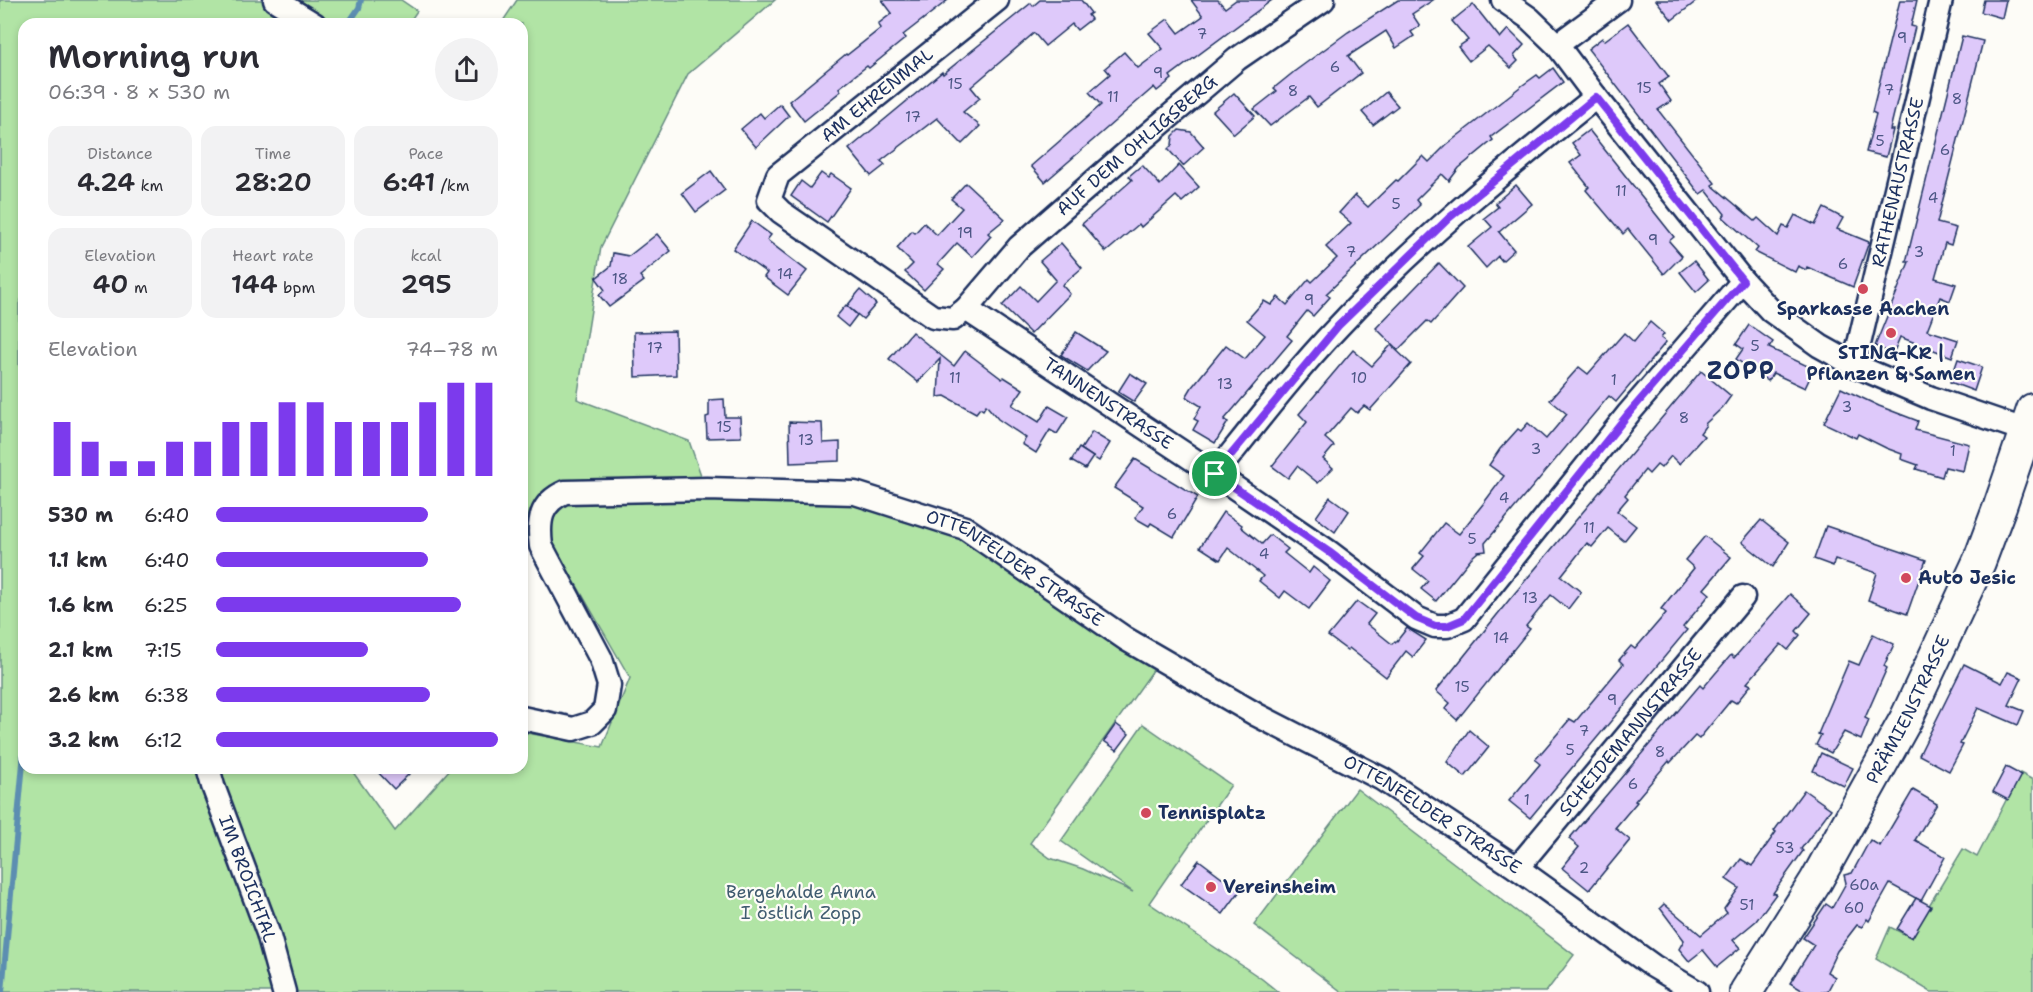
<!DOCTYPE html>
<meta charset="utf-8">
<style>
:root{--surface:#fff;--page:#f2f2f3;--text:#2b2b33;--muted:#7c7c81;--accent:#7c3aed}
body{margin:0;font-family:"Shantell Sans",sans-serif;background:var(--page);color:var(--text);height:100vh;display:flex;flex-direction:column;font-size:22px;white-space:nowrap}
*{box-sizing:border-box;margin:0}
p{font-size:20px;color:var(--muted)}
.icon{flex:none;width:33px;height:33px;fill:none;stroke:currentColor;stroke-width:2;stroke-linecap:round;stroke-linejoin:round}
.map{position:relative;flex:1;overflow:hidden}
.side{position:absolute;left:18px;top:18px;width:510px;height:756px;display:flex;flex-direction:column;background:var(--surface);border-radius:18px;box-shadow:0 3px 9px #0003}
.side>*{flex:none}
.pin{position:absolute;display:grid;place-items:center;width:51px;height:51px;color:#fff;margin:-26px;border:3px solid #fff;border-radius:50%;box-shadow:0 2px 6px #0007}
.round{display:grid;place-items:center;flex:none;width:63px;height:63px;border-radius:32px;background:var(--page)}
.head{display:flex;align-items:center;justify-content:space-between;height:102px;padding:0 30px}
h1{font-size:33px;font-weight:600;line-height:45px}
.figures{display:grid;grid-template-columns:repeat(3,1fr);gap:9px;height:102px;padding:6px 30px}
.figures div{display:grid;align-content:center;border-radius:15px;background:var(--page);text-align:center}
.figures b{font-size:26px;font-weight:600}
.figures small{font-size:16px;font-weight:400}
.figures p{font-size:16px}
.chart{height:168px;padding:12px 30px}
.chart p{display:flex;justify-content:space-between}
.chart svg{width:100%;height:108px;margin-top:6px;stroke:var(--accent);stroke-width:6}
ul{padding:0 30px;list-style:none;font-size:20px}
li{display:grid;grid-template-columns:96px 72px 1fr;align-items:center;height:45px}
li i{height:15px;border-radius:8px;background:var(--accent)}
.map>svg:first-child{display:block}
.green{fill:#b1e4a5;stroke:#668a82;stroke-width:1.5}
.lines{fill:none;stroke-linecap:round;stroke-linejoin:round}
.stream{stroke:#5c8eb1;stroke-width:6}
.building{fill:#dec9fa;stroke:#1b2f5e;stroke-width:1.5}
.street-casing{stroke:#1b2f5e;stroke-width:27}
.secondary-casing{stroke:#1b2f5e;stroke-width:36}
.street{stroke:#fdfcf7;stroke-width:22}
.secondary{stroke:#fdfcf7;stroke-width:32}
.route-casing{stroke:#fff;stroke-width:12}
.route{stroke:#7c3aed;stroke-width:8}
.poi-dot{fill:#d1495b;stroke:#fdfcf7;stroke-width:2}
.labels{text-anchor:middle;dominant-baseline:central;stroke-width:4.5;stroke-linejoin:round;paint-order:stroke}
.number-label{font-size:15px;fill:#4c5685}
.street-label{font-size:18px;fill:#1b2f5e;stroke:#fdfcf7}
.poi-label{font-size:18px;font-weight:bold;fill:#1b2f5e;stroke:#fdfcf7;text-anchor:start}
.park-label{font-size:18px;fill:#405c70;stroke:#fdfcf7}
.district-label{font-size:24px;font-weight:bold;letter-spacing:1.5px;fill:#1b2f5e;stroke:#fdfcf7}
</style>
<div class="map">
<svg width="2033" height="992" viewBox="0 0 2033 992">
<rect width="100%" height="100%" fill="#fdfcf7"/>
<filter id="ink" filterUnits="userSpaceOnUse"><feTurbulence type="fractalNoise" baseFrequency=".0167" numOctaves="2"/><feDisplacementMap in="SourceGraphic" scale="12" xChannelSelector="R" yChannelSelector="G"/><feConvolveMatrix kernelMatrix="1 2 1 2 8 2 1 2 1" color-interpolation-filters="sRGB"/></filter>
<g filter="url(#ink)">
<g class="green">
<polygon points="0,0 401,0 417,11 408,24 24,24 24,294 19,304 19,365 24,370 24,768 350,768 395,831 451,768 522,768 522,732 602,747 630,678 553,544 522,538 522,24 501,24 517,0 775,0 688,74 601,247 577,399 689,441 709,498 852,501 961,536 1154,669 1030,843 1050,858 1083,869 1133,892 1061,841 1143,724 1231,785 1149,903 1262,979 1278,992 0,992"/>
<polygon points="2020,773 2033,780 2033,992 1931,992 1876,959 1890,927 1910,937 1963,849 1977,857"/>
<polygon points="1357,789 1574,955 1546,992 1342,992 1254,925"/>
</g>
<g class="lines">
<g class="stream">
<polyline points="348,24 359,8 361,0"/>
<polyline points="2,992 23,763 24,718"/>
</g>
</g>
<g class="building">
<polygon points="882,0 948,0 903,35 906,38 869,68 867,66 839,88 841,91 804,121 789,101 846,54 847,55 881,28 878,24 892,13"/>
<polygon points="1040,0 1081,0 1091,13 1088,15 1091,19 1077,30 1072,24 1045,46 1034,33 971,87 980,98 963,112 980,126 962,144 937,118 881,161 885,165 871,176 849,149 942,72 943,74 1031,3 1033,6"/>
<polygon points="1191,0 1218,0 1225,8 1236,0 1272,0 1170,76 1172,79 1157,91 1154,87 1045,182 1031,166 1101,105 1089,92 1110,74 1105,68 1124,52 1138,68 1163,49 1149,33 1168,19 1179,33 1203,16"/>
<polygon points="1398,0 1433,0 1412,14 1420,26 1411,32 1414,36 1396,48 1386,31 1348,56 1361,73 1317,107 1309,97 1270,126 1254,109 1277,91 1274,88 1295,71 1348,32"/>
<polygon points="1656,0 1698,0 1672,20"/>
<polygon points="1900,0 1917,0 1911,26 1915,27 1890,130 1893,130 1886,157 1866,152 1876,114 1872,112"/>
<polygon points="1984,0 2006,0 2002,18 1981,12"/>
<polygon points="1473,4 1500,38 1508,29 1524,45 1514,56 1518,61 1511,68 1488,46 1469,61 1458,47 1468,40 1452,21"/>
<polygon points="1628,23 1669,77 1659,84 1671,101 1658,110 1715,183 1712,185 1755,221 1758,218 1778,236 1783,226 1788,228 1795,215 1815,225 1824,208 1843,218 1837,229 1869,242 1853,287 1807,267 1806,270 1798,266 1795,272 1755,252 1758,248 1723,217 1725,214 1706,190 1700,194 1588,49 1602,38 1604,41"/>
<polygon points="1962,36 1983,41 1937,223 1956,228 1951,245 1945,243 1935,278 1956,284 1950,301 1940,297 1927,330 1958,340 1952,357 1900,337 1893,354 1875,346 1909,262 1906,262"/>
<polygon points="1553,68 1563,82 1491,137 1493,140 1459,168 1449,181 1442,174 1416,200 1420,205 1326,294 1330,297 1313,316 1307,311 1287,336 1292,340 1224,420 1228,422 1215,443 1193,430 1198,421 1194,419 1201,406 1186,397 1192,387 1226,345 1245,359 1265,335 1247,320 1264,301 1271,305 1278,297 1287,305 1309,279 1312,282 1337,258 1326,247 1351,223 1339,213 1355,195 1368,207 1396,180 1398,181 1423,156 1429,162 1446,145 1520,87 1537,75 1540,78"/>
<polygon points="1386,92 1398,106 1373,125 1362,112"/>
<polygon points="1234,93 1255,116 1234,134 1213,111"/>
<polygon points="780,104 789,116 756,147 741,129 760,113 764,118"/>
<polygon points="1179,130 1191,132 1204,147 1183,166 1168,149 1172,145 1173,136"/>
<polygon points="1589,130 1674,237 1669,241 1682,256 1664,274 1628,229 1623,234 1586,190 1589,187 1570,163 1581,155 1572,143"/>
<polygon points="1142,165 1160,185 1179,165 1199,187 1182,202 1176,196 1141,227 1139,224 1106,252 1082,224 1132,180 1129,176"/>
<polygon points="711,171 725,190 696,212 682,193"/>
<polygon points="821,173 828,178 831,174 851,188 827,222 791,196 801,181 810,188"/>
<polygon points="966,183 1005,219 988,233 991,236 972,257 957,243 938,264 944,269 924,290 905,272 913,264 897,248 912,231 915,233 924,223 937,235 962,208 951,199"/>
<polygon points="1516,185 1532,204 1499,232 1514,250 1502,261 1498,256 1486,268 1468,247 1492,227 1484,218 1498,207 1495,203"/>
<polygon points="752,221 771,235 767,240 807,271 788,295 764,277 767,273 733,249"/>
<polygon points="657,234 671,251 640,276 644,281 609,307 599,295 605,290 596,278 611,266 613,253 629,256"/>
<polygon points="1061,243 1082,268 1062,285 1070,294 1031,334 1002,306 1021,286 1036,301 1056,280 1040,261"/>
<polygon points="1694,261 1709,280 1696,292 1680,272"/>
<polygon points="1439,263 1463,288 1431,324 1427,321 1398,350 1376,328"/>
<polygon points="860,290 876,304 863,319 847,306"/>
<polygon points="846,305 857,315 848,327 836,317"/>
<polygon points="1650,322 1664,334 1661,338 1666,342 1616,402 1609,396 1485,543 1486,551 1478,552 1471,558 1436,601 1421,589 1428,581 1413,569 1424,556 1420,553 1444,523 1459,534 1483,504 1504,476 1489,465 1500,449 1518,429 1521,431 1528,423 1546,439 1567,414 1550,400 1562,386 1579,367 1588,374 1624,333 1634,342"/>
<polygon points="1749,325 1773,342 1769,348 1814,369 1805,388 1773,373 1768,381 1736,359 1743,349 1736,344"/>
<polygon points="675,331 676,375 635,377 634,332"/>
<polygon points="912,332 954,366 965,351 1002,379 1004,377 1023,389 1012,405 1039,422 1049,406 1068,417 1057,434 1050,430 1036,453 1022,444 1026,438 998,419 986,405 983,410 980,408 976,413 945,396 938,397 940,359 918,382 889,359"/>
<polygon points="1076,332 1106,351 1087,371 1061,355"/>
<polygon points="1391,345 1411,364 1370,410 1364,406 1357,413 1351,408 1325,438 1334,446 1323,459 1333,468 1318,483 1297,466 1288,478 1272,466 1307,422 1299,414 1353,350 1372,366"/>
<polygon points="1958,359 1982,367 1974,391 1950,382"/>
<polygon points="1701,371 1731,396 1723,407 1705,424 1706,425 1700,433 1704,436 1679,464 1671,456 1661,468 1657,465 1649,474 1645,470 1625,495 1628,498 1617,511 1636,526 1624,541 1608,528 1592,547 1587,543 1561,576 1581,592 1568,609 1551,595 1526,626 1530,629 1457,720 1445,709 1450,703 1436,691 1509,600"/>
<polygon points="1130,373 1147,384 1134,402 1118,392"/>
<polygon points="1841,388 1879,406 1918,421 1915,430 1969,444 1963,471 1945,467 1942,477 1916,469 1918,465 1901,459 1902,454 1886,448 1858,434 1856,438 1824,423"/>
<polygon points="724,399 725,417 740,417 741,437 707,438 706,417 709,416 709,400"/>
<polygon points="789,422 822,423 823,443 840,442 840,461 790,463"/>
<polygon points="1092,432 1110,443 1099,461 1081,449"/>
<polygon points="1079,448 1093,457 1085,469 1071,461"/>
<polygon points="1135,459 1198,497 1174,537 1151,523 1149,526 1135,518 1143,506 1114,488"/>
<polygon points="1330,497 1349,511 1335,532 1316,517"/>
<polygon points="1223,512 1242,525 1241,527 1262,544 1270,535 1288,549 1284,553 1309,573 1313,567 1330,581 1309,609 1285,591 1280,598 1259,581 1263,576 1228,548 1220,560 1200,547"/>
<polygon points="1761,520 1789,542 1773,567 1742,542"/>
<polygon points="1826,526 1926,560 1907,614 1868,600 1877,573 1835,559 1833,566 1814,559"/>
<polygon points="1705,536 1731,557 1704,589 1710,594 1683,627 1687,630 1530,818 1509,801 1540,764 1535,760 1541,753 1570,719 1575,722 1623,664 1619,660 1631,646 1635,649 1666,613 1661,609 1694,568 1685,560"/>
<polygon points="1790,594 1811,613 1796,631 1800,635 1788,650 1781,644 1747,683 1751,685 1736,703 1731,700 1699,739 1695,736 1670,763 1669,761 1635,801 1637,802 1615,828 1630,840 1589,890 1562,868 1579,847 1569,839 1700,685 1703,688 1731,655 1734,658"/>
<polygon points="1357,601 1375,614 1367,624 1392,644 1395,641 1396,642 1407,628 1426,640 1413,657 1406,651 1386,677 1349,648 1347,650 1328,636"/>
<polygon points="1873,634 1894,644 1884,666 1887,668 1865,718 1869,720 1861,740 1844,732 1831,753 1816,745 1821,735 1818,734 1849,661 1859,665"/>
<polygon points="1964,664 2002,683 2008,672 2022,678 2009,705 2024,711 2018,725 1978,708 1960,744 1963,745 1949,771 1919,755"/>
<polygon points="1116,724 1129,734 1117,750 1104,741"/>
<polygon points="1469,730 1489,747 1465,777 1447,762"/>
<polygon points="1821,753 1853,768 1844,786 1813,771"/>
<polygon points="2006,767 2021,775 2008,800 1993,792"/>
<polygon points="374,768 415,768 394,789"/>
<polygon points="1804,790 1831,809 1801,849 1803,851 1773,893 1776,894 1756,921 1733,940 1740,948 1717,967 1703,950 1689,961 1679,949 1684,940 1660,908 1664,904 1701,935 1727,913 1724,909 1739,888 1726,879 1741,859 1752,866 1776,832 1774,831"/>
<polygon points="1913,790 1937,804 1915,840 1945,857 1921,901 1890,884 1869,921 1867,919 1862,927 1857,925 1837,951 1827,972 1835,977 1827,992 1805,992 1790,983 1814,945 1803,938 1826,904 1832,908 1846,883 1844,875 1852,873 1870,840 1880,846"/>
<polygon points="1199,860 1240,891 1223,914 1181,884"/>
<polygon points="1916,898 1931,906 1912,938 1897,929"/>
</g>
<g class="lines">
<defs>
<g id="street">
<polyline points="275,0 314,24"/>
<path id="s1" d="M997,0L778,175L769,200L781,212L933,317L953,319L966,309L1215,474L1329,552L1416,618L1435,626H1447L1464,619L1629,413L1743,281"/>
<polyline points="1503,0 1529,18 1557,45 1596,97 1743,281 1771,311 1820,346 1854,365 1931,398 2027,431"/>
<polyline points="1557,45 1618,0"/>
<path id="s2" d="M966,309L1019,247L1130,150L1237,59L1323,0"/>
<path id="s3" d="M1854,365L1941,0"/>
<path d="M1215,474C1255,424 1294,373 1338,327C1417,242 1506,169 1596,97"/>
<path id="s4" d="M522,718L573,729L592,723L605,710L609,685L601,659L541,546C538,521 540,503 565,492L707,489L855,493L965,528L1126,639L1257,715L1382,779L1517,868L1653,966L1697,992"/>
<path id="s5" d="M208,768L213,786L268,933L284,992"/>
<path id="s6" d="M1517,868L1743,597"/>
</g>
<g id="secondary">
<path id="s7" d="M1746,992L1816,881L1906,719L1979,562L2000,506L2033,410"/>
</g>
</defs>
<use href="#street" class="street-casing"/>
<use href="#secondary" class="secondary-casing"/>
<use href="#street" class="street"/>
<use href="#secondary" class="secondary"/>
</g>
</g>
<g class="lines" filter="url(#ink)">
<defs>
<polygon id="route" points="1596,97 1743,281 1629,413 1464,619 1447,626 1435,626 1416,618 1329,552 1215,474 1338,326 1449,218"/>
</defs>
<use href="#route" class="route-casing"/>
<use href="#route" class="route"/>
</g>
<g class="poi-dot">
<circle cx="1863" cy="289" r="6"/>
<circle cx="1891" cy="333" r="6"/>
<circle cx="1906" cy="578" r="6"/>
<circle cx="1146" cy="813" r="6"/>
<circle cx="1211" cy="887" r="6"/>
</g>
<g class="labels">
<g class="number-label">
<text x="1202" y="34">7</text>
<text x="1902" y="38">9</text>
<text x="1335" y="67">6</text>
<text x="1158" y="73">9</text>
<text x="955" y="84">15</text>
<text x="1644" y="88">15</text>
<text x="1889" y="90">7</text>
<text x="1293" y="91">8</text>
<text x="1113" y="97">11</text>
<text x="1957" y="99">8</text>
<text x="913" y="117">17</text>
<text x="1880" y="141">5</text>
<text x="1945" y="150">6</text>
<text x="1621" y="191">11</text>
<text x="1933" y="198">4</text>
<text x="1396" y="204">5</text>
<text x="965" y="233">19</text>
<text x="1653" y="240">9</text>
<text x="1351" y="252">7</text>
<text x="1919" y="252">3</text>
<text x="1843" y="264">6</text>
<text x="785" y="274">14</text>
<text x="620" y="279">18</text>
<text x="1309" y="300">9</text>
<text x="1755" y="346">5</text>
<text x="655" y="348">17</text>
<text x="955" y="378">11</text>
<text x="1359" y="378">10</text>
<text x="1614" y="380">1</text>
<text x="1225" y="384">13</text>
<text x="1847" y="407">3</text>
<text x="1684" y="418">8</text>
<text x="724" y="427">15</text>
<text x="806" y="440">13</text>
<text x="1536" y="449">3</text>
<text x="1953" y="451">1</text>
<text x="1504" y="498">4</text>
<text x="1172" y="514">6</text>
<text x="1589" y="528">11</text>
<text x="1472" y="539">5</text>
<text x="1264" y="554">4</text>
<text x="1530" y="598">13</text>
<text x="1501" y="638">14</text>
<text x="1462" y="687">15</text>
<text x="1612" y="700">9</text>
<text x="1584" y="731">7</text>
<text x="1570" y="750">5</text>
<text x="1660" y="752">8</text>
<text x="1633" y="784">6</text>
<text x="1527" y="800">1</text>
<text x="1785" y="848">53</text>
<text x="1584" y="868">2</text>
<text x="1864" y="885">60a</text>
<text x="1747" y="905">51</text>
<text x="1854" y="908">60</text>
</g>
<g class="street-label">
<text transform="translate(877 95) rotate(-39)">AM EHRENMAL</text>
<text stroke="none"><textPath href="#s2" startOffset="237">AUF DEM OHLIGSBERG</textPath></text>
<text stroke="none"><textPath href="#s3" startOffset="188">RATHENAUSTRASSE</textPath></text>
<text stroke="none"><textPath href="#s1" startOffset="716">TANNENSTRASSE</textPath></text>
<text stroke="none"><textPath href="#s4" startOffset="804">OTTENFELDER STRASSE</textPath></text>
<text stroke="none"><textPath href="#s7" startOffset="326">PRÄMIENSTRASSE</textPath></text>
<text stroke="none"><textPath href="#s6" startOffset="177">SCHEIDEMANNSTRASSE</textPath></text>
<text stroke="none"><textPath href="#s4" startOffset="1290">OTTENFELDER STRASSE</textPath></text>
<text stroke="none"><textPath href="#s5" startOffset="118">IM BROICHTAL</textPath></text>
</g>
<g class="poi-label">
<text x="1863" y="309" text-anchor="middle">Sparkasse Aachen</text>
<text x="1891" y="353" text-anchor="middle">STING-KR |<tspan x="1891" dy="21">Pflanzen &amp; Samen</tspan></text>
<text x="1918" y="578">Auto Jesic</text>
<text x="1158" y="813">Tennisplatz</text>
<text x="1223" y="887">Vereinsheim</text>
</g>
<g class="park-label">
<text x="801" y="892">Bergehalde Anna<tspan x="801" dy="21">I östlich Zopp</tspan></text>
</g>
<g class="district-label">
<text x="1741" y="371">ZOPP</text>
</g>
</g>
</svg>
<div class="pin" style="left:1215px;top:474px;background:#1e9e55"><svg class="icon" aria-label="arrive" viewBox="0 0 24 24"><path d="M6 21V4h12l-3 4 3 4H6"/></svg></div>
<section class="side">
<div class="head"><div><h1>Morning run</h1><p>06:39 · 8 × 530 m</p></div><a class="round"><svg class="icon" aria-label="share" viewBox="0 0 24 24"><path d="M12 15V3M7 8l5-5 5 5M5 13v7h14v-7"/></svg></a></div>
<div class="figures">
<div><p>Distance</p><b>4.24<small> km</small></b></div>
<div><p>Time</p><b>28:20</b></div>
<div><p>Pace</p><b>6:41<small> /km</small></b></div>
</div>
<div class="figures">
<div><p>Elevation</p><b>40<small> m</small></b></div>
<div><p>Heart rate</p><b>144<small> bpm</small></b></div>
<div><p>kcal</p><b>295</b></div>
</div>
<div class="chart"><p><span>Elevation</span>74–78 m</p>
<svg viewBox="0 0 160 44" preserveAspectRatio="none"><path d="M5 44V22M15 44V30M25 44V38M35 44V38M45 44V30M55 44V30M65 44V22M75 44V22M85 44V14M95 44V14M105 44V22M115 44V22M125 44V22M135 44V14M145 44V6M155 44V6"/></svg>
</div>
<ul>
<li><b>530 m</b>6:40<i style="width:75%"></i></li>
<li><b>1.1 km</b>6:40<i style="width:75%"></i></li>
<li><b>1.6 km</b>6:25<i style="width:87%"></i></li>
<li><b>2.1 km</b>7:15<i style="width:54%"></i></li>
<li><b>2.6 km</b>6:38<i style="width:76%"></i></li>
<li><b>3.2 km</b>6:12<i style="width:100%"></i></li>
</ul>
</section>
</div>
